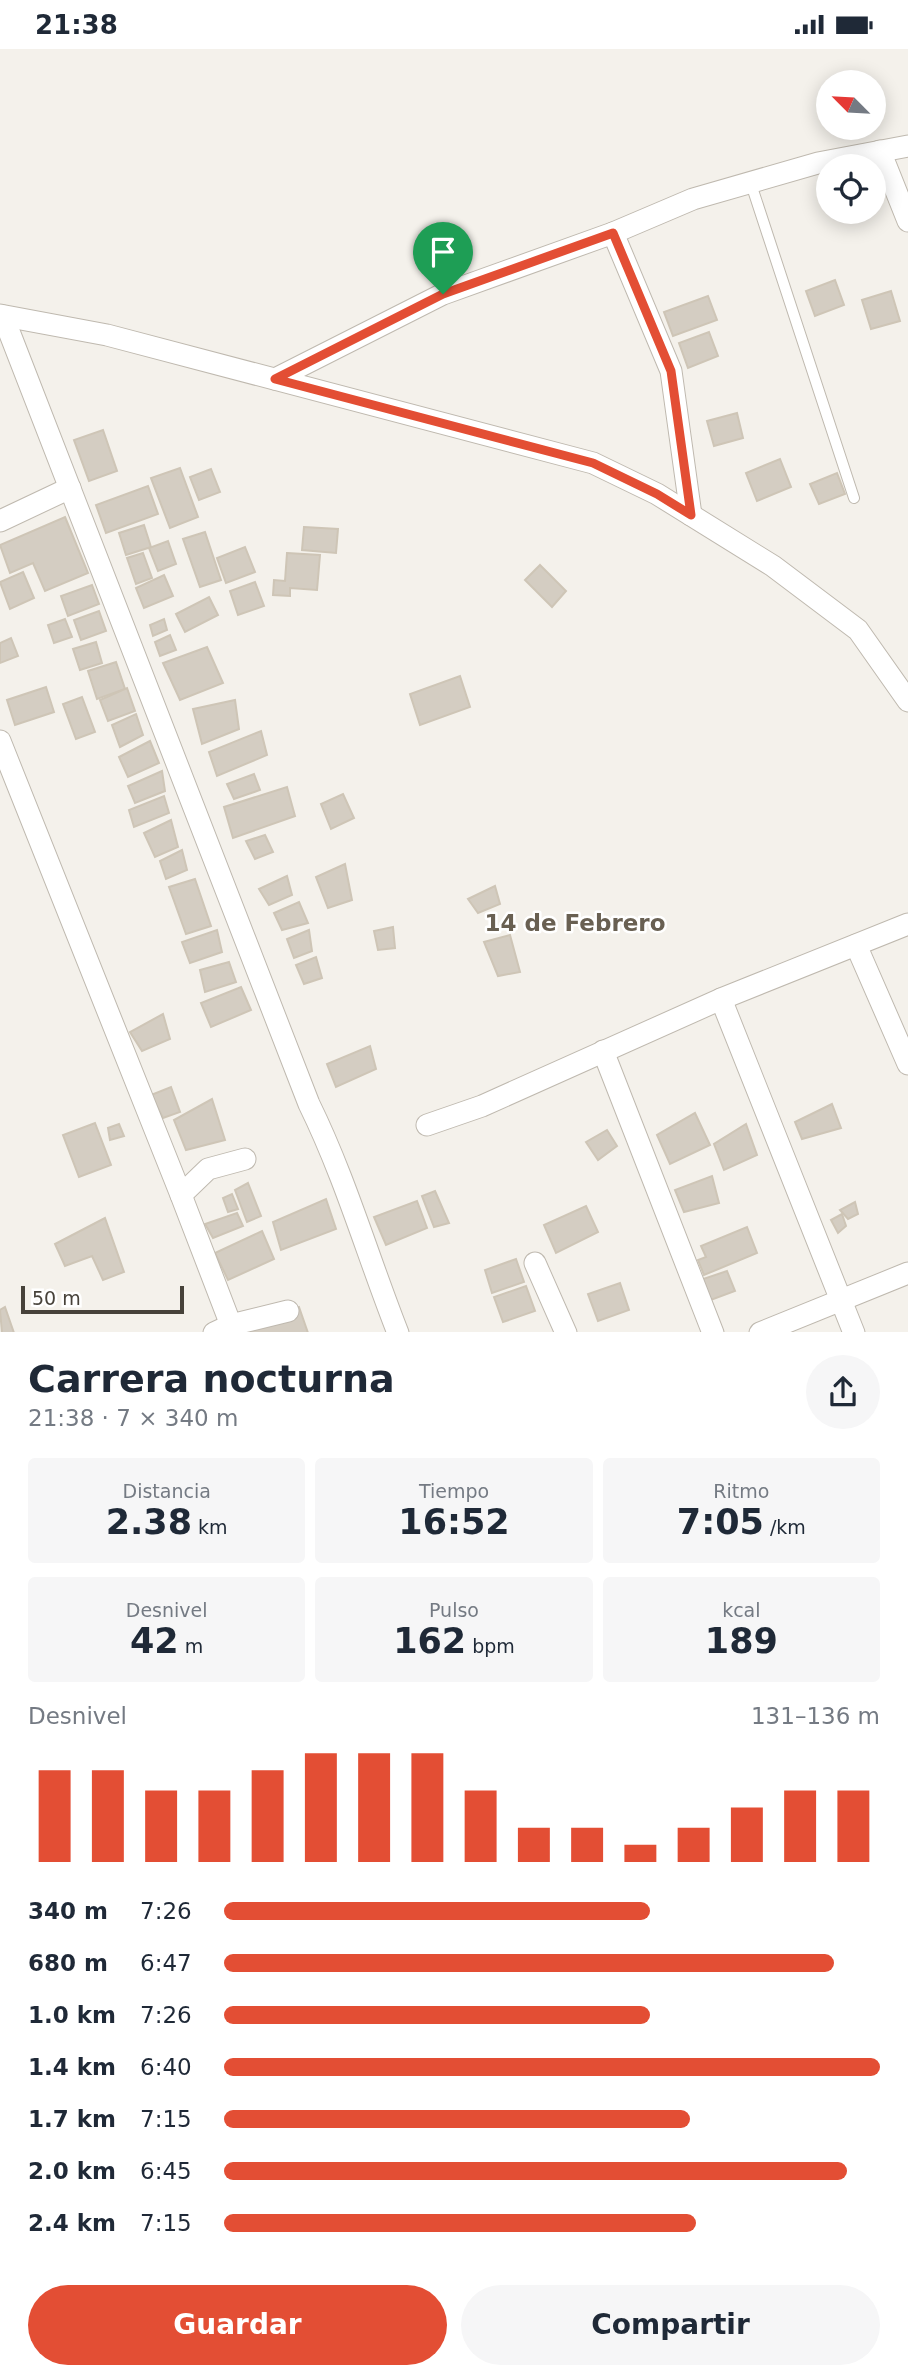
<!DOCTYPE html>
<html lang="es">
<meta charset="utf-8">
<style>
:root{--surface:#fff;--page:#f6f6f7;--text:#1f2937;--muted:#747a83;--accent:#e34e34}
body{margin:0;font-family:"DejaVu Sans",sans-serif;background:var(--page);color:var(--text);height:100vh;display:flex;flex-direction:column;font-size:26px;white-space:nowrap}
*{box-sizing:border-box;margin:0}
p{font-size:23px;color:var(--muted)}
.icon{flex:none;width:38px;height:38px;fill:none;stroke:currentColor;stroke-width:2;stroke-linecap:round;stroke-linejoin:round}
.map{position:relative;height:1283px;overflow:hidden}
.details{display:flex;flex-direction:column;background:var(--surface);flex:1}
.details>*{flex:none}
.needle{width:46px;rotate:294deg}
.fabs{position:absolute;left:816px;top:21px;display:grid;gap:14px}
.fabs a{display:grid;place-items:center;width:70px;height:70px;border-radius:50%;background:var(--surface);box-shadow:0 4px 18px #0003;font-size:35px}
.scale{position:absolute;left:21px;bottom:18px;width:163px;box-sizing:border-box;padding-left:7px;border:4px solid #47423a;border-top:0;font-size:19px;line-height:24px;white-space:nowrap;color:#47423a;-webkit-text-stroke:5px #fff;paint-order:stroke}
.pin{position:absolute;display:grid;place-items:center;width:60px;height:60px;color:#fff;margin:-72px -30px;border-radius:50% 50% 50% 0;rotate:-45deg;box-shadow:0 0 7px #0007}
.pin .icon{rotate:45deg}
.round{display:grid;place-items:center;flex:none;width:74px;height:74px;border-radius:37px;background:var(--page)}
.head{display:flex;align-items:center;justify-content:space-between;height:119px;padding:0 28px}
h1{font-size:38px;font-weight:700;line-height:52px}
.stats{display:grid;grid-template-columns:repeat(3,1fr);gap:10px;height:119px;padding:7px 28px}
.stats div{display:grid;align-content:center;border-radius:7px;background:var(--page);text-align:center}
.stats b{font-size:35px;font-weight:700}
.stats small{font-size:19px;font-weight:400}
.stats p{font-size:19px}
.chart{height:196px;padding:14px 28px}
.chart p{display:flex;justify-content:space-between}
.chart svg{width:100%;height:126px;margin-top:7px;stroke:var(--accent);stroke-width:6}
.primary-button{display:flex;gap:14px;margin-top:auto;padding:14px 28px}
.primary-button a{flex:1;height:80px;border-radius:42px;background:var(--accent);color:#fff;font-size:28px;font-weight:700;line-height:80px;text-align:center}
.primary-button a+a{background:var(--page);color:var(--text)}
ul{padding:0 28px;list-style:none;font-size:23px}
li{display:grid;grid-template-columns:112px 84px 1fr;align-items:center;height:52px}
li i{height:18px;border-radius:9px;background:var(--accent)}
.status{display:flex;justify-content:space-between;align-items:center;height:49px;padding:0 35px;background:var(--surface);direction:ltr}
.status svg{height:19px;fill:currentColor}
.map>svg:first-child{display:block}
.building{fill:#d4cdc2;stroke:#cec5b6;stroke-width:2}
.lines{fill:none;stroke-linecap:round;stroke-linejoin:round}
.service-casing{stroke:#bfb9af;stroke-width:12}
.minor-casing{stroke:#bfb9af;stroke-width:23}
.service{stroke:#fff;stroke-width:10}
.minor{stroke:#fff;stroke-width:21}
.route-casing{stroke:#fff;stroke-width:14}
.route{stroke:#e34e34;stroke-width:9}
.labels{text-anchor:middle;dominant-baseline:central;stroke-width:5;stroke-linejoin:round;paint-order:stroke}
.neighbourhood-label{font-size:23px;font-weight:bold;fill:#696052;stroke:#fff}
</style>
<div class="status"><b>21:38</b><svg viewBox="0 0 49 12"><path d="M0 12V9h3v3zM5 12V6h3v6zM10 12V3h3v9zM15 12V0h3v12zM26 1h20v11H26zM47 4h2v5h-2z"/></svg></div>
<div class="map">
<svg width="908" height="1284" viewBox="0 0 908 1284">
<rect width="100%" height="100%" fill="#f4f1eb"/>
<g class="building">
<polygon points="835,231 844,256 815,267 806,242"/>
<polygon points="891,242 900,272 871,280 862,251"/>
<polygon points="708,247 717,271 673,287 664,263"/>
<polygon points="709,283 718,307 688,319 679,294"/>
<polygon points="737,364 743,389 714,397 707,372"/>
<polygon points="103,381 117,422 89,432 74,391"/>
<polygon points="780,410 791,438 757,452 746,424"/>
<polygon points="180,419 198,468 170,479 151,429"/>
<polygon points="211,420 220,443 199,451 190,428"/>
<polygon points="837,424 845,445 819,455 810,435"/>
<polygon points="148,437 158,465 106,484 96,456"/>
<polygon points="65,468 88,524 45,542 33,514 10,524 0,496"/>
<polygon points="144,476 151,498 126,506 119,484"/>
<polygon points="304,478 338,480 336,504 302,501"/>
<polygon points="205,483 221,531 200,538 183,490"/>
<polygon points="168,492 176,515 158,522 149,499"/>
<polygon points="245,498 255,523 226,534 217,509"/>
<polygon points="143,504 152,529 136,535 127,509"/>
<polygon points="287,504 320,506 317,541 290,539 290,547 273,546 274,531 285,532"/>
<polygon points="540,516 566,542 552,558 525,531"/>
<polygon points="23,523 34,549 10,560 0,533"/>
<polygon points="164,526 173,547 144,559 136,539"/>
<polygon points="255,533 264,557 238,566 230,542"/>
<polygon points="92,536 99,555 68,567 61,547"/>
<polygon points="209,548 218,566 185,583 176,565"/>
<polygon points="99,562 106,582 81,591 74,571"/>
<polygon points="65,570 72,588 54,594 48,576"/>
<polygon points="164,570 167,581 153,587 150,576"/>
<polygon points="170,586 176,601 160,607 155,593"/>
<polygon points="11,589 18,607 0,614 0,594"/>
<polygon points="96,593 102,614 80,621 73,600"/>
<polygon points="207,598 223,634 180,651 163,614"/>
<polygon points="116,613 125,640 97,650 88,622"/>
<polygon points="460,627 470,658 420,676 410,645"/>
<polygon points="46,638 54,663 15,676 7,651"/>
<polygon points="127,639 135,662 108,672 100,651"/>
<polygon points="82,648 95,683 76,690 63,655"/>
<polygon points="235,651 239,680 202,695 193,660"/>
<polygon points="136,665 143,686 120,698 112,676"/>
<polygon points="261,682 267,706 217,727 209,703"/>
<polygon points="150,692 159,714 128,728 119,708"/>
<polygon points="162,722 165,742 135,754 128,737"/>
<polygon points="254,725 260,741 234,750 227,735"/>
<polygon points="287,738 295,767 233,789 224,758"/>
<polygon points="343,745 354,769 331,780 321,755"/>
<polygon points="164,747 169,764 134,778 129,761"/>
<polygon points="171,771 178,798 155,808 144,784"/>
<polygon points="265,786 273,803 255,810 246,792"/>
<polygon points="182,801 187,821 166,830 160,812"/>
<polygon points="345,815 352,851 328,859 316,828"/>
<polygon points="287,827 292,846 269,856 259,840"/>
<polygon points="195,830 211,877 186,885 169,838"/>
<polygon points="495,837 500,855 478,864 468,850"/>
<polygon points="299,853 308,874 282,881 274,864"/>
<polygon points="393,878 395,899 378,901 374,882"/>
<polygon points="217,881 222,903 190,914 182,893"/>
<polygon points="309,881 312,902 294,909 287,890"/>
<polygon points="510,886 520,923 498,927 484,893"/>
<polygon points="316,908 322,929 304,935 296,916"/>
<polygon points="229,913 236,933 205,943 200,921"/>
<polygon points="241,938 251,961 211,978 201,954"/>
<polygon points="163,965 170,990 142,1002 130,983"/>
<polygon points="370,997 376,1020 336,1038 327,1015"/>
<polygon points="171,1038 180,1063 163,1069 151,1046"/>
<polygon points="212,1050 225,1091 186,1101 174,1071"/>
<polygon points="832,1055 841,1079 802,1090 795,1073"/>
<polygon points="695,1064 710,1096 670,1115 657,1086"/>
<polygon points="95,1074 111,1116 79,1128 63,1086"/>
<polygon points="119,1075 124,1087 110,1091 108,1079"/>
<polygon points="746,1075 757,1106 724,1121 714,1095"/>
<polygon points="607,1081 617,1097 598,1111 586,1093"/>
<polygon points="712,1127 719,1154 684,1163 675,1141"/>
<polygon points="248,1134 261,1167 247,1173 235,1141"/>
<polygon points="435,1142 449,1174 434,1178 422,1147"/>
<polygon points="232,1145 238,1160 228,1163 223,1149"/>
<polygon points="326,1150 336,1180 281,1201 273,1173"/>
<polygon points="417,1152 427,1179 386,1196 374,1168"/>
<polygon points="855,1153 858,1165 848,1170 840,1161"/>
<polygon points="586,1157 598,1183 556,1204 544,1176"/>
<polygon points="237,1164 243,1177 213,1189 205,1175"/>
<polygon points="842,1165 846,1177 838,1184 831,1171"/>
<polygon points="105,1169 124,1223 103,1231 92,1207 65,1217 55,1195"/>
<polygon points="747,1178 757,1204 704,1226 698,1211 706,1208 701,1197"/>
<polygon points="262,1182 274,1210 228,1231 215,1204"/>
<polygon points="516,1210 524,1233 492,1244 485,1221"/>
<polygon points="727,1222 735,1242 708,1252 700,1231"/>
<polygon points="620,1234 629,1261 598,1272 588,1245"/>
<polygon points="526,1237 535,1262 503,1273 494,1248"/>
<polygon points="5,1258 14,1284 2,1284 0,1261"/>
<polygon points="299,1258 308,1284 245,1284 244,1281"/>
</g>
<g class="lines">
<defs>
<polyline id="service" points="751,135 854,449"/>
<g id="minor">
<polyline points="880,102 908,172"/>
<polyline points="613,184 671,322 691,466"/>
<polyline points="0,266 107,286 593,414 657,445 773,517 858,581 908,652"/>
<path d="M3,267L309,1055C345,1128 368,1208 398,1284"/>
<polyline points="275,330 443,245 613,184 693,150 818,114 908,97"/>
<polyline points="0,472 70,439"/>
<polyline points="0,692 181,1146 234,1284"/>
<polyline points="856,896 908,1015"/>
<polyline points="721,950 854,1284"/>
<polyline points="603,1002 713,1284"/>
<polyline points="427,1076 482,1057 721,950 908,875"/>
<polyline points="181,1146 208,1120 245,1110"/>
<polyline points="535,1214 566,1284"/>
<polyline points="214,1284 231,1276 288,1262"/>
<polyline points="760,1284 908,1224"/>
</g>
</defs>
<use href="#service" class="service-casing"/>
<use href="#minor" class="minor-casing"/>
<use href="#service" class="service"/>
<use href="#minor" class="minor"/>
</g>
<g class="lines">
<defs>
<polygon id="route" points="613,184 671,322 691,466 657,445 593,414 275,330 443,245"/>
</defs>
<use href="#route" class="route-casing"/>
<use href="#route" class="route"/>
</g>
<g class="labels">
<g class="neighbourhood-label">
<text x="575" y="874">14 de Febrero</text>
</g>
</g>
</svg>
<div class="fabs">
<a><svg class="needle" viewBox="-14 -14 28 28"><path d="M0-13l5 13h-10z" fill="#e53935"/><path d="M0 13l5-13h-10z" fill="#747a83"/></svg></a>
<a><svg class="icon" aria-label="locate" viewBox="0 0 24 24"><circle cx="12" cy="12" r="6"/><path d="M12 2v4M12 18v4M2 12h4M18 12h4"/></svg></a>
</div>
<div class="scale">50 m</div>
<div class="pin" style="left:443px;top:245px;background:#1e9e55"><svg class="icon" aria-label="arrive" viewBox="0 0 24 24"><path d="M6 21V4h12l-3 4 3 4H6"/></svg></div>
</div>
<section class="details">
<div class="head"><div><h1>Carrera nocturna</h1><p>21:38 · 7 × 340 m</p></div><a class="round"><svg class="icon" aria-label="share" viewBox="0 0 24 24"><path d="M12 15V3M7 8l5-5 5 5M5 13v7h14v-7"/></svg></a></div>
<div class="stats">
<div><p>Distancia</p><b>2.38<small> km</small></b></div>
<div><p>Tiempo</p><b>16:52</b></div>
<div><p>Ritmo</p><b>7:05<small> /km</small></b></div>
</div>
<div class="stats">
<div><p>Desnivel</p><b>42<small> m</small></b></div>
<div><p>Pulso</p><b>162<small> bpm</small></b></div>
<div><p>kcal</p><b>189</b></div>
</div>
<div class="chart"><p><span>Desnivel</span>131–136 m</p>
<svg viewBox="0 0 160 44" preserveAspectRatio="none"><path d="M5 44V12M15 44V12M25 44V19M35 44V19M45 44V12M55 44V6M65 44V6M75 44V6M85 44V19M95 44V32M105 44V32M115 44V38M125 44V32M135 44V25M145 44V19M155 44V19"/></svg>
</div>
<ul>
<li><b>340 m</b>7:26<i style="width:65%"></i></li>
<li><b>680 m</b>6:47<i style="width:93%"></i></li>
<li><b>1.0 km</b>7:26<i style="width:65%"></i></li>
<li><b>1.4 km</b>6:40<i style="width:100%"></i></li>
<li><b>1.7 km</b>7:15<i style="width:71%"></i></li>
<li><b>2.0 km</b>6:45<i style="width:95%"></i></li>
<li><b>2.4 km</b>7:15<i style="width:72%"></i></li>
</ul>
<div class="primary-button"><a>Guardar</a><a>Compartir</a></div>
</section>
